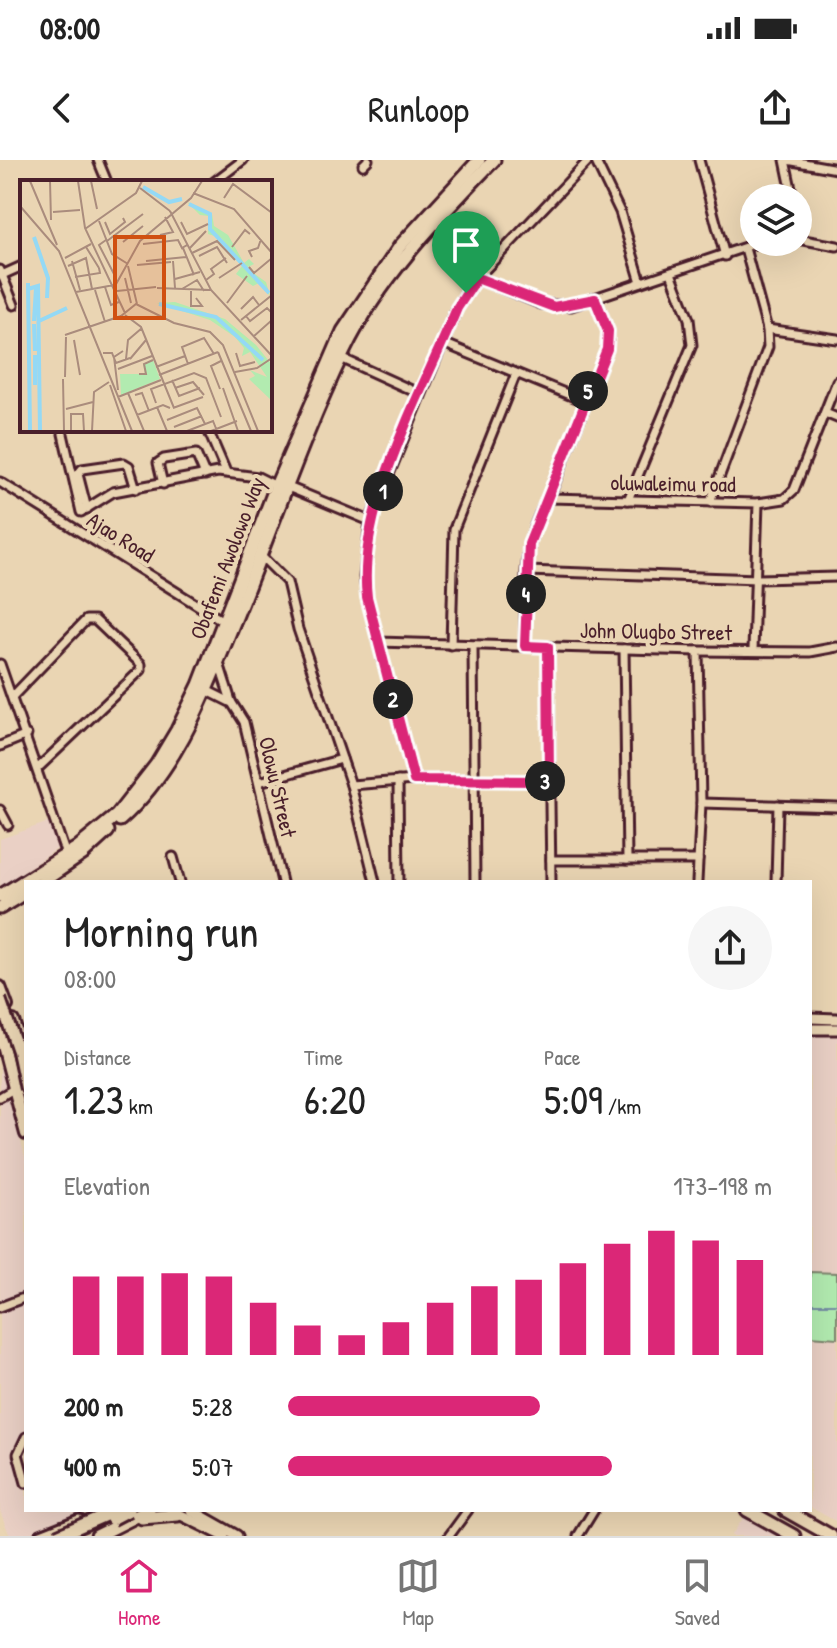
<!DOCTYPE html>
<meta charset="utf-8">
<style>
:root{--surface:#fff;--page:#f6f6f6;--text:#222;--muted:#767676;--line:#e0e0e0;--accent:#db2777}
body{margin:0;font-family:"Patrick Hand",sans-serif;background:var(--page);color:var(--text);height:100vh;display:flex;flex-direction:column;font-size:30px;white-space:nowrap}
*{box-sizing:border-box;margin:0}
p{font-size:26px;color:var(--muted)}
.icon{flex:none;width:44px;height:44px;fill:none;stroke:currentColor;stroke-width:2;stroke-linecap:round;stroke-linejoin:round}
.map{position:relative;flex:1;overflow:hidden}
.sheet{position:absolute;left:24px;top:720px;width:788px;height:632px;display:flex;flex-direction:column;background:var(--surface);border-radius:0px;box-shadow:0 8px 32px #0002}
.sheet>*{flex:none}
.buttons{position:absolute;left:740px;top:24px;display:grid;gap:16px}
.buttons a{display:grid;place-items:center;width:72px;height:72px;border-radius:50%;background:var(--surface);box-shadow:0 8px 32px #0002;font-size:40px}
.pin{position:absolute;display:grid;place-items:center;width:68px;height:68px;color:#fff;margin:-82px -34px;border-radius:50% 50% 50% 0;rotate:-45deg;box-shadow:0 0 8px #0007}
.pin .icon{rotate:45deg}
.km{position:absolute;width:40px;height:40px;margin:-20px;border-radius:50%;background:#222;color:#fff;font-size:22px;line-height:40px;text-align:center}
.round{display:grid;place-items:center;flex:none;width:84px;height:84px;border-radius:42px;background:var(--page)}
.summary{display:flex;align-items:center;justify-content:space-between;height:136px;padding:0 40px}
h1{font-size:44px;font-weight:600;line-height:60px}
.figures{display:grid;grid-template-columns:repeat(3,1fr);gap:12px;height:136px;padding:8px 40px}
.figures div{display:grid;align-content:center}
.figures b{font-size:40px;font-weight:600}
.figures small{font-size:22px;font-weight:400}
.figures p{font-size:22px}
.chart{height:224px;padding:16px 40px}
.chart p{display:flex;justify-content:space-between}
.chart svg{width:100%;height:144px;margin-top:8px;stroke:var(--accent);stroke-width:6}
ul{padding:0 40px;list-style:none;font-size:26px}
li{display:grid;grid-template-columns:128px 96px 1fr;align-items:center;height:60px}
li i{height:20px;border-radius:10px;background:var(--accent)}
.status{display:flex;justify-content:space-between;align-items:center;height:56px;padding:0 40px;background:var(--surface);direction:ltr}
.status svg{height:22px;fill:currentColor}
header{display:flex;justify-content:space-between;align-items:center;height:104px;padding:0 40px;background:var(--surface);font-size:36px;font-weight:600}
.tab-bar{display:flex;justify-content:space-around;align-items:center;height:112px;border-top:2px solid var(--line);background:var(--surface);font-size:22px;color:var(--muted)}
.tab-bar a{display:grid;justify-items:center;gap:4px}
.tab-bar .selected{color:var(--accent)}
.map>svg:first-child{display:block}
.built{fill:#ead0c5}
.green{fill:#b2ebb0;stroke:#7e856e;stroke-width:2}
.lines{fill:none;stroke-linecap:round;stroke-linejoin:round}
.stream{stroke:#768fa4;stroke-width:2}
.minor-casing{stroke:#4a1f2b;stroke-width:13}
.tertiary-casing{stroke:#4a1f2b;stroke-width:15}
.secondary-casing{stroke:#4a1f2b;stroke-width:16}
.primary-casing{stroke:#4a1f2b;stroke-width:17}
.minor{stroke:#ead5b3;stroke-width:7}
.tertiary{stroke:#ead5b3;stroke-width:9}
.secondary{stroke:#ead5b3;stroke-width:10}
.primary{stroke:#ead5b3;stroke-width:11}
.secondary-bridge-casing{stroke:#4a1f2b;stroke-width:16;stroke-linecap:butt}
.primary-bridge-casing{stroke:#4a1f2b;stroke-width:17;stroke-linecap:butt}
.secondary-bridge{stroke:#ead5b3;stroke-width:10}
.primary-bridge{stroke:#ead5b3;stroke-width:11}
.route-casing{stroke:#fff;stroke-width:16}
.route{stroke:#db2777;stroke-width:10}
.labels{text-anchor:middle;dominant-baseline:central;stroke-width:8;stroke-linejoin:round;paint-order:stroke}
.street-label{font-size:22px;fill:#4a1f2b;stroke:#ead5b3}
.inset-river{fill:none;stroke:#94d9f5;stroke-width:4}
.inset-road{fill:none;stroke:#aa8c7d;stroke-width:2}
.view{fill:#d05011;fill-opacity:0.15;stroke:#d05011;stroke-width:4}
.inset-edge{fill:none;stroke:#4a1f2b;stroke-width:4}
</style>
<div class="status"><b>08:00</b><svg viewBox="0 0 49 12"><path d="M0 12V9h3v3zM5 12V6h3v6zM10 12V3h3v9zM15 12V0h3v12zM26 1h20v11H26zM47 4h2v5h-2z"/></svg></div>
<header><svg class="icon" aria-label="back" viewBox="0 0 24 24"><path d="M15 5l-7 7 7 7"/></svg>Runloop<svg class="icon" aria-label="share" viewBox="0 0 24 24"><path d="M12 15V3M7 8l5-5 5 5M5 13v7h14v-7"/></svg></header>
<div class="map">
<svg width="837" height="1376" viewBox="0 0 837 1376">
<rect width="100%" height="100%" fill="#ead5b3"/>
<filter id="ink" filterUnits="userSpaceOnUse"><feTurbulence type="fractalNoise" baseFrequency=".0125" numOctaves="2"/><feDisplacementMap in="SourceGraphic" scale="16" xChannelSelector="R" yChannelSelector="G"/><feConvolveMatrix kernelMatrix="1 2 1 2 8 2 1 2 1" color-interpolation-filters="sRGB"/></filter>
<g filter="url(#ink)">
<g class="built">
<polygon points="49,662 57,689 0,727 0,679"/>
<polygon points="810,874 837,875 837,1113 810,1112"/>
<polygon points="0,900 26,1001 26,1350 91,1350 25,1376 10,1376 0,1351"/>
<polygon points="810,1176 837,1178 837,1362 810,1347"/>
<polygon points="744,1357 779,1376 731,1376"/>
</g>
<polygon class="green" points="810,1112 837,1113 837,1178 810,1176"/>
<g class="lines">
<polyline class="stream" points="810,1144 837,1144"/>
<defs>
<g id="minor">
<polyline points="98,0 107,22"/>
<polyline points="595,0 620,52 641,122"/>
<polyline points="699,0 725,96"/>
<polyline points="785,0 793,38"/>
<polyline points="787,0 837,9"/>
<polyline points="363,5 368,0"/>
<polyline points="214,22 243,0"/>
<polyline points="798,79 837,86"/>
<polyline points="0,110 14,145"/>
<polyline points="2,115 22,106"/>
<polyline points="477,118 541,144 571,146 760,82"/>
<polyline points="767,169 837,179"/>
<polyline points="443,183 584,241"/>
<polyline points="341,198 420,234"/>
<polyline points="825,253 837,258"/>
<polyline points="208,270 226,312"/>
<polyline points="63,274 81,352 113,332 218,312 258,317 276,326"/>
<polyline points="0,322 223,461"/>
<polyline points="163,324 158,303 164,299 196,294 205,315"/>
<polyline points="288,327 370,361"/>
<polyline points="549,338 607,189 608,171 595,139"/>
<polyline points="628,340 692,185 689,159 671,113"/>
<polyline points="710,342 768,187 767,169 745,88"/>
<polyline points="758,343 784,339 794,330 837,221"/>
<polyline points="87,349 78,314 82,309 124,303 129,306 136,329"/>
<polyline points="261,396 287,422 298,469 351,625 375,722"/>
<polyline points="527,411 758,419 837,417"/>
<polyline points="378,482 698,491 810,492 837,487"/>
<polyline points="451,485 454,369 515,216"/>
<polyline points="473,486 475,722"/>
<path d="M525,486C526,436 519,381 549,338L758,343L753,490"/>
<polyline points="548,487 551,722"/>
<polyline points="624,489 627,700"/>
<polyline points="219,503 231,541"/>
<polyline points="0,504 66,695"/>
<polyline points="206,530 232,543 244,562 282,722"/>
<polyline points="13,536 86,460 95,460 141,504 141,510 38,608"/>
<polyline points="0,586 27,575"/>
<polyline points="414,620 367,437 364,417 370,361 457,148 477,118 589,0"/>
<polyline points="398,621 399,722"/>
<polyline points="259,622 342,599"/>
<polyline points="351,625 414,620 549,621"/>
<polyline points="701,643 837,647"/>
<polyline points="0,650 8,665"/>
<polyline points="173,697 180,722"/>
<polyline points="551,700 698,700"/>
<polyline points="697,722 701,643 698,491"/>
<polyline points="776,722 778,645"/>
<polyline points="0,937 15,928"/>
<polyline points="0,1147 26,1137"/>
<polyline points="26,1277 18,1294 26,1323"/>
<polyline points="449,1376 468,1350"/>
<polyline points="578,1376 594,1350"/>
</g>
<g id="tertiary">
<polyline points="810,858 837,859"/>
<polyline points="810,869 837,869"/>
<polyline points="171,1350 224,1376"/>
<polyline points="191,1350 237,1376"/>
</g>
<g id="secondary">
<polyline points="0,827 7,846"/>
<polyline points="0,855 8,879"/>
<polyline points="13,861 26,901"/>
<polyline points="0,874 26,974"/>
</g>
<g id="primary">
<path d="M120,660C177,609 204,536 232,467C270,375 301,280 344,191C380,117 438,58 494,0"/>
<polyline points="42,722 83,694 108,671"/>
<polyline points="0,736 77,688 117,655 156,605 177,570 199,525 276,326 343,171 400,86 479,0"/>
<polyline points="0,748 26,732"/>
<polyline points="747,1350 794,1376"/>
<polyline points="785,1350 831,1376"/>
<polyline points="142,1358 178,1355"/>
<polyline points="41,1376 79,1361"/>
<polyline points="97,1376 149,1350"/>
</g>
</defs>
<use href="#minor" class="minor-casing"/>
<use href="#tertiary" class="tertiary-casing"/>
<use href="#secondary" class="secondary-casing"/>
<use href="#primary" class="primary-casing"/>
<use href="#minor" class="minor"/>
<use href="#tertiary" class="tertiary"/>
<use href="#secondary" class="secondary"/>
<use href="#primary" class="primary"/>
<defs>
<polyline id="secondary-bridge" points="0,839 18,891 26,929"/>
<g id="primary-bridge">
<polyline points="112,1359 129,1350"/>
<polyline points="57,1376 117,1350"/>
</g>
</defs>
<use href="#secondary-bridge" class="secondary-bridge-casing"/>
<use href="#primary-bridge" class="primary-bridge-casing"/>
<use href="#secondary-bridge" class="secondary-bridge"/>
<use href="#primary-bridge" class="primary-bridge"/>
</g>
</g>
<g class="lines" filter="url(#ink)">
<defs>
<path id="route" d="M477,118L554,147L595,139L608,171L607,189L529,384L525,486L548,487L549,621L414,620L367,437C356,347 423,232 457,148Z"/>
</defs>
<use href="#route" class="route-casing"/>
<use href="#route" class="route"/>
</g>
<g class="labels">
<g class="street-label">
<text transform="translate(673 323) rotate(1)">oluwaleimu road</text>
<text transform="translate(121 377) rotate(32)">Ajao Road</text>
<text transform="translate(227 398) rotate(-69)">Obafemi Awolowo Way</text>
<text transform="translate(656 471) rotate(1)">John Olugbo Street</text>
<text transform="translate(278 627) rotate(77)">Olowu Street</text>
</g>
</g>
<g transform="translate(20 20)">
<rect width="252" height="252" fill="#ead5b3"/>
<path d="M167,22L192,34L194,46L208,55L224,83L229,79L234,84L226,88L246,102L250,116L239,103L233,106L216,94L222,86L201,58L188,54L189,36L180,35ZM155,122L205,139L236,165L252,185V221L229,199L235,196L230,190L247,197L230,172L222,176L224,168L215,157L190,140L137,123ZM133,180L140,199L101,215L100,194H125L123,184Z" fill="#b2ebb0"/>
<path class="inset-river" d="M123,7L149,22L162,19M169,24L190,34V49L249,113M14,57L28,98L27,118M8,103L10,251M8,109L18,106L20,251M139,124L196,137L243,180M14,141L16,108M19,141L47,128M14,144L15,171M15,175V205"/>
<path class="inset-road" d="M10,1L37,65M30,1L31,40M58,1L65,48L105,133M71,1L77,29M120,8L150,31M173,13L214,29L252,73M204,18L213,4L252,33M0,26L39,71L112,251M150,31L191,110L252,176M33,32L60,30M79,41L92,74L108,84M85,42L90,54L105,42L103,38M161,42L167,54L188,44M65,49L116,13L122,1M140,55L153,52L145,37M86,60L79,65L95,96M87,61L123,34M103,62L123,46M123,64L158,60L162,68L167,65M66,67L79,88M212,67L225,50L230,54M163,68L174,95M169,69L186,51M172,73L197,61L215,80M179,76L197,67L207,83M232,77L229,71L238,68L241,59M45,78L71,64M52,81L60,110M126,81L166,77M153,81L155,108M117,85L151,82M48,86L66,78L72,109M108,86L117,124M229,87L234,93L252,78M55,97L80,93L79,88M105,98L111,123M199,98L222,83M155,99L180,92M186,100L194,94L191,89L206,78M95,106L120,61L171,18L182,1M85,107L91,125L99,122M137,108L191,110M162,109L177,100L184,111M75,110L85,142M97,111L136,107M171,111V126H182L176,118M56,112L94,105M207,123L227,96M221,129L233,117L239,125M105,135L121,147L154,228M226,136L230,141L247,128L252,133M221,140L252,115M45,155L101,136L116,124L154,143L190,152L203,165L238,251M234,156L252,140M54,160L60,195M198,172L231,251M83,173H92L96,183L110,178M216,173L220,186L235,182M106,179L108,160L122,148M110,179L126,160M168,184L162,167L184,158L194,174M136,187L165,176M98,189L132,176M215,192L237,188L252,178M119,194H126L124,184L133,180M139,195L198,172M45,197L46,157M43,199L44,251M152,200L159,216L180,208M90,205L106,251M155,208L173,202L184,215M203,208L218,251M200,209L191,186L201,181M98,210L94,177L103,171M108,213L124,251M115,215L122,213L129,231M98,217L141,200M136,223L131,209L174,193L186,198L201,237M137,227L147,251M153,228L183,217M46,229L73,222M117,235L143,225L150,228M147,240L177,228L185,244M154,247L182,236M51,251V234H63L64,251M72,251L74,212L89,202M167,251L193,241L197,251M191,251L217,241"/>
<path class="view" d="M95,57H144V138H95Z"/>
<rect width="252" height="252" class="inset-edge"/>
</g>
</svg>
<div class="buttons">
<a><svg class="icon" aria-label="layers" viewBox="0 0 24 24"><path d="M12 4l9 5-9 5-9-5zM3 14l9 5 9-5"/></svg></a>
</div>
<div class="pin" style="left:466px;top:133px;background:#1e9e55"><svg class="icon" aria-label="arrive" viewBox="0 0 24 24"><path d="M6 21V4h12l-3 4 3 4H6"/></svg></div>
<b class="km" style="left:383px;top:331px">1</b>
<b class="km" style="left:393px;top:539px">2</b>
<b class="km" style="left:545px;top:621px">3</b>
<b class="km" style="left:526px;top:434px">4</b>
<b class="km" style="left:588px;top:231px">5</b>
<section class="sheet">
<div class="summary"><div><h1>Morning run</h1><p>08:00</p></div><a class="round"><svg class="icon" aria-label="share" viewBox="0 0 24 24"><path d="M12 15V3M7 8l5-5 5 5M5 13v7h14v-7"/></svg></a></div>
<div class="figures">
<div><p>Distance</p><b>1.23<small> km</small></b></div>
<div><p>Time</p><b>6:20</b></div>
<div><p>Pace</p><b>5:09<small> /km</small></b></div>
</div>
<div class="chart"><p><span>Elevation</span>173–198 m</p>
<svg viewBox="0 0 160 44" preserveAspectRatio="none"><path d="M5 44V20M15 44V20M25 44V19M35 44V20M45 44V28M55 44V35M65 44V38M75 44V34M85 44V28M95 44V23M105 44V21M115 44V16M125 44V10M135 44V6M145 44V9M155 44V15"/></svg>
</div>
<ul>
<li><b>200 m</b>5:28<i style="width:52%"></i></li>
<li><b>400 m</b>5:07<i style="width:67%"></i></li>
</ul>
</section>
</div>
<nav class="tab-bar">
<a class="selected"><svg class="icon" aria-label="home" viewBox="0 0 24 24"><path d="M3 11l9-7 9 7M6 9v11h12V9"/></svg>Home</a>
<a><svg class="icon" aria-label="map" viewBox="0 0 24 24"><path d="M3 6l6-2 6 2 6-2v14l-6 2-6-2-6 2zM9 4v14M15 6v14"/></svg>Map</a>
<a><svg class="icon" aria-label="saved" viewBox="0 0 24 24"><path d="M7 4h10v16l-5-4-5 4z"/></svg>Saved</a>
</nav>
